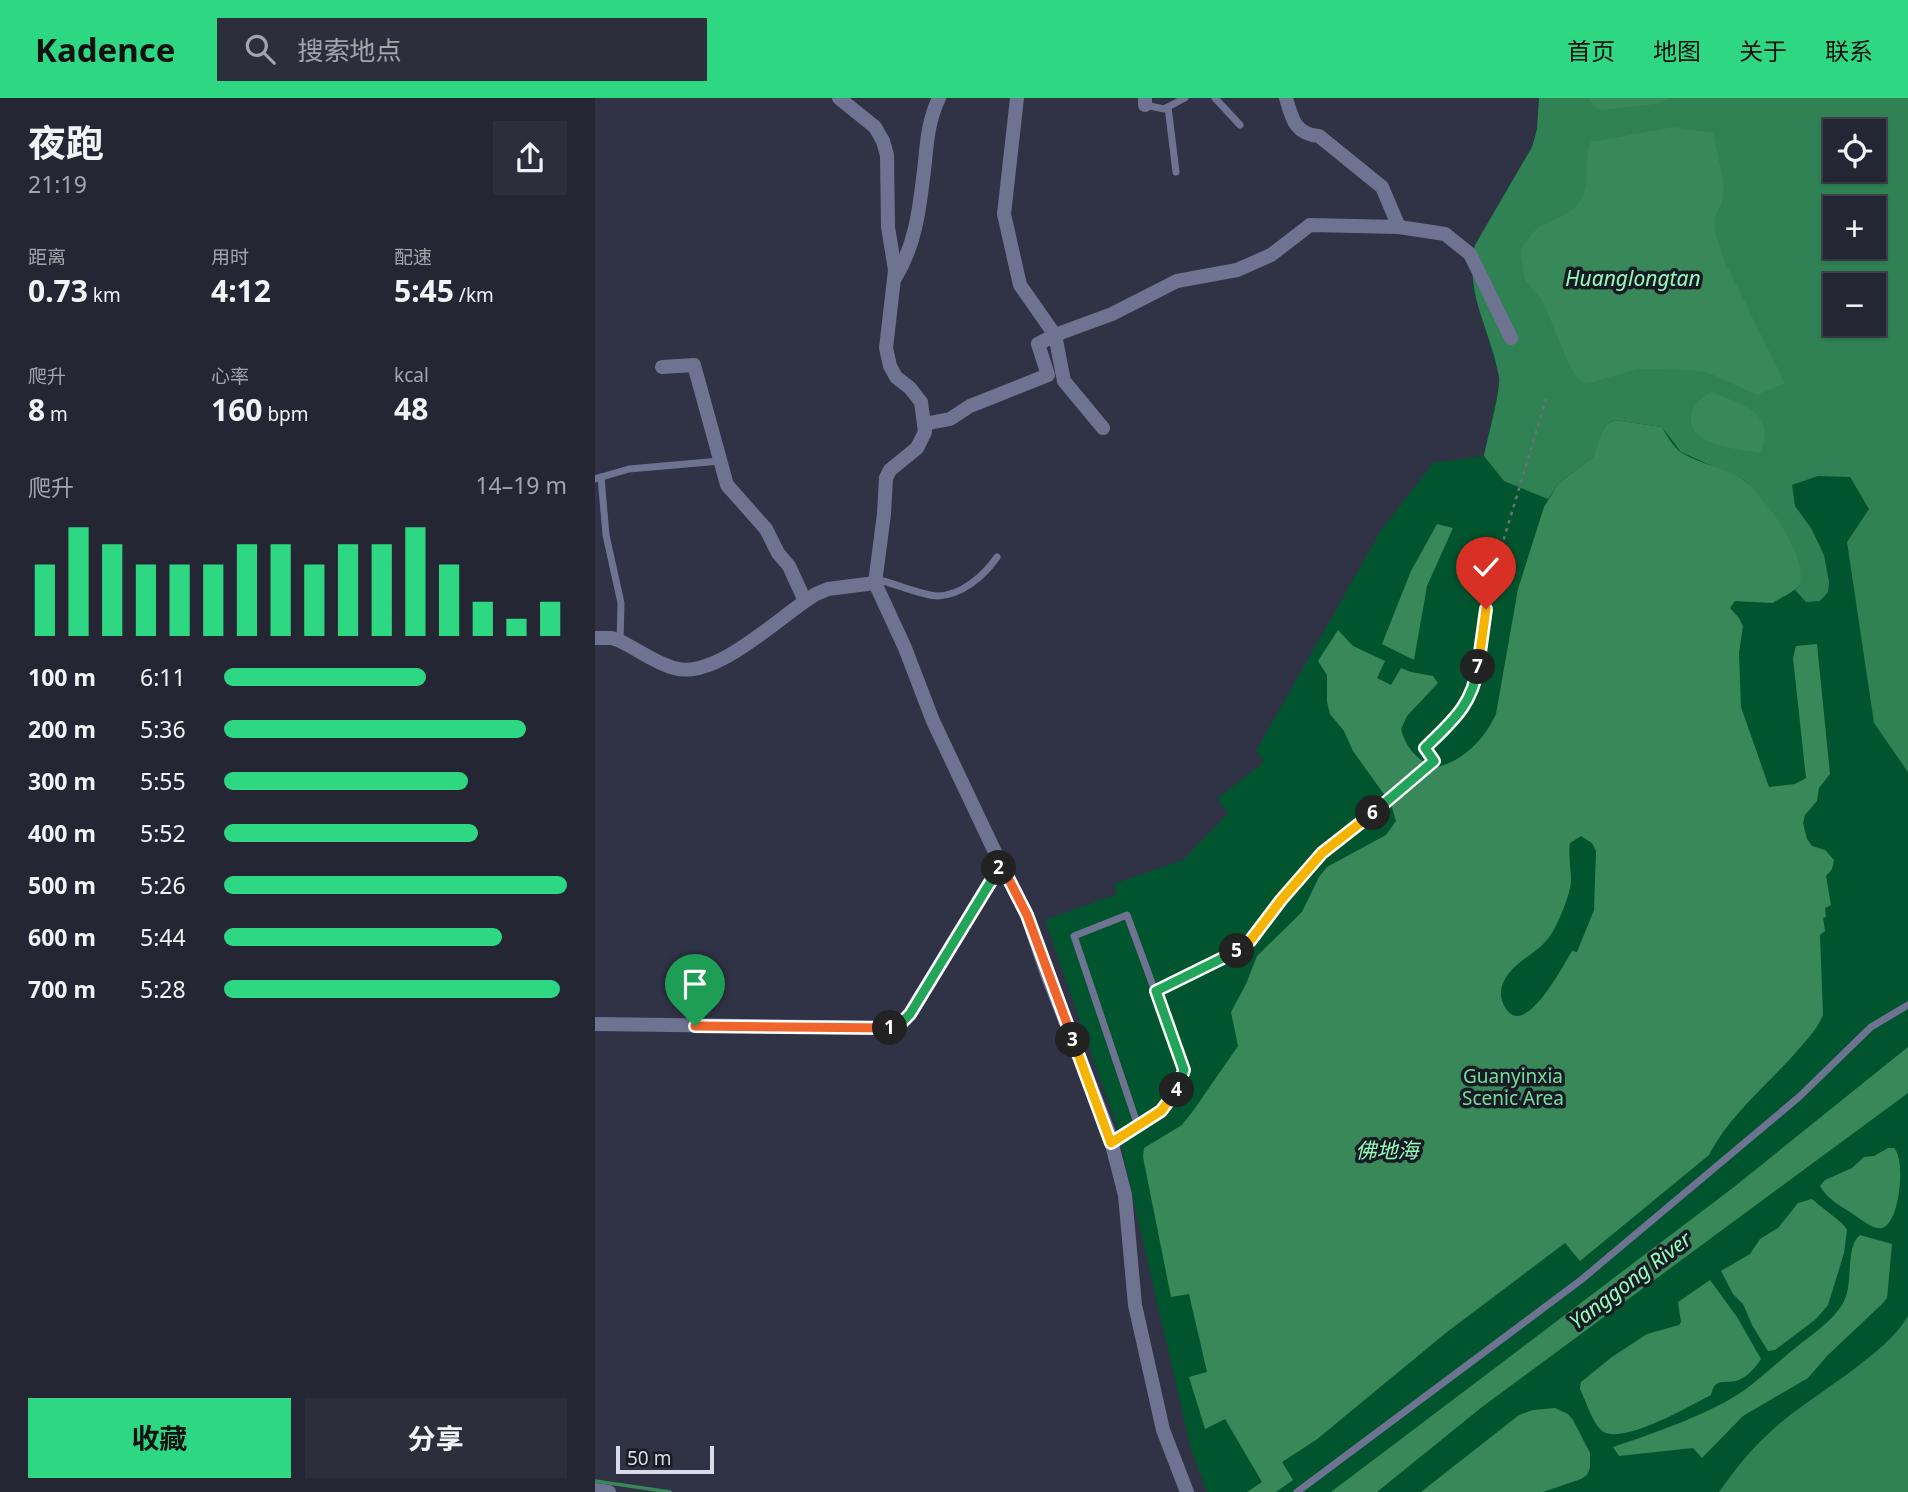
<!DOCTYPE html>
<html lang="zh">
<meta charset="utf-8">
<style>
:root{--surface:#242634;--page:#2c2e3c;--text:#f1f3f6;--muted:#a3a5ac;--line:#41434f;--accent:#2ed883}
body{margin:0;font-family:"Noto Sans","Noto Sans SC",sans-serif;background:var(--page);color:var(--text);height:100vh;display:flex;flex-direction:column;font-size:26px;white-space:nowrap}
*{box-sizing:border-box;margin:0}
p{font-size:23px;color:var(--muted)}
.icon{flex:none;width:38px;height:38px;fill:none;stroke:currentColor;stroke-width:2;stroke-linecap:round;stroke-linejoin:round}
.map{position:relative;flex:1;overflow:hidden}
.side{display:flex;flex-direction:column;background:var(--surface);width:595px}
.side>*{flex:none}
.fabs{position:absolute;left:1228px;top:21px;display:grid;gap:14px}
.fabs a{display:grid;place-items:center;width:63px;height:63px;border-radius:0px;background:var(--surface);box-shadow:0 2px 5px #0004,0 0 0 2px var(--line);font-size:35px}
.scale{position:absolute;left:21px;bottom:18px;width:98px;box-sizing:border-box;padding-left:7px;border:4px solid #d9dbe8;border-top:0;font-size:19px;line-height:24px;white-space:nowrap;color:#d9dbe8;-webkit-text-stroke:5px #191b24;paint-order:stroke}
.pin{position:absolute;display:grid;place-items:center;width:60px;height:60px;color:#fff;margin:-72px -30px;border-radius:50% 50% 50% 0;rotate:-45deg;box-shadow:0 0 7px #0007}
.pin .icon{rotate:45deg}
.km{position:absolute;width:35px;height:35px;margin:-18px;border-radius:50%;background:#222;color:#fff;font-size:19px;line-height:35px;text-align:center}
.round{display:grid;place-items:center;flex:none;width:74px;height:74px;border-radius:0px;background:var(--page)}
.head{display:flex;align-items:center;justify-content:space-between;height:119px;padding:0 28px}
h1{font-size:38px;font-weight:700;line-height:52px}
.metrics{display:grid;grid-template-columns:repeat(3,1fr);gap:10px;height:119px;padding:7px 28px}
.metrics div{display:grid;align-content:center}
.metrics b{font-size:30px;font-weight:700}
.metrics small{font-size:19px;font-weight:400}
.metrics p{font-size:19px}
.chart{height:196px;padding:14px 28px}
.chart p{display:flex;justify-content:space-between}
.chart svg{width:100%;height:126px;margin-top:7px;stroke:var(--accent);stroke-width:6}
.button{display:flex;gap:14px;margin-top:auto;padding:14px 28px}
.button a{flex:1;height:80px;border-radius:0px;background:var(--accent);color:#111;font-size:28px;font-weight:700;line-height:80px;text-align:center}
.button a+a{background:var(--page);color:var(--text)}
ul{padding:0 28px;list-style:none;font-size:23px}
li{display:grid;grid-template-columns:112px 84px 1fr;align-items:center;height:52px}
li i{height:18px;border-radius:9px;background:var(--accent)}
header{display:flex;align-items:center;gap:42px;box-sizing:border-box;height:98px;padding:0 35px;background:var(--accent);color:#111}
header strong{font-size:33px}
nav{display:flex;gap:38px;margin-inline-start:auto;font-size:24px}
.search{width:490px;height:63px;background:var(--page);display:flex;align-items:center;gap:18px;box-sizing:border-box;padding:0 24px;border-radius:0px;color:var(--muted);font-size:26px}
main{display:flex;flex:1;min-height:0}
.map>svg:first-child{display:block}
.green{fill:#00552e;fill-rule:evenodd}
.forest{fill:#308153;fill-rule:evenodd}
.water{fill:#39885a;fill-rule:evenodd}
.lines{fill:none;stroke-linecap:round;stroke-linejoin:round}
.stream{stroke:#39885a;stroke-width:3.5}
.path{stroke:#6d6f80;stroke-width:2.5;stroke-dasharray:3.5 5;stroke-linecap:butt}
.service{stroke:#6f7392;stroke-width:7}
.minor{stroke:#6f7392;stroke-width:14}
.split-1-casing{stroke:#fff;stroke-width:14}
.split-2-casing{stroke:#fff;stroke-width:14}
.split-3-casing{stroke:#fff;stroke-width:14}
.split-4-casing{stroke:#fff;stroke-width:14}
.split-5-casing{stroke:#fff;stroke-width:14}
.split-6-casing{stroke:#fff;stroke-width:14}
.split-7-casing{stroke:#fff;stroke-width:14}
.split-8-casing{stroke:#fff;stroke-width:14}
.split-1{stroke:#f0652b;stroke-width:9}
.split-2{stroke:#22a559;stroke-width:9}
.split-3{stroke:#f0652b;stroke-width:9}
.split-4{stroke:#f5b400;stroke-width:9}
.split-5{stroke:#22a559;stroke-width:9}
.split-6{stroke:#f5b400;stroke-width:9}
.split-7{stroke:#22a559;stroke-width:9}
.split-8{stroke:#f5b400;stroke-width:9}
.labels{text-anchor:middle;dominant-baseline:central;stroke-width:7;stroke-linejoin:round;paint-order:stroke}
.park-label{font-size:19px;fill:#73de9d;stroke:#191b24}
.water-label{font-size:21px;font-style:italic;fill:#92fdbb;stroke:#191b24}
</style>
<header>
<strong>Kadence</strong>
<div class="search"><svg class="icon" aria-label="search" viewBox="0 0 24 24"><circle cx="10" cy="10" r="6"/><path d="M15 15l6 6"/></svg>搜索地点</div>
<nav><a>首页</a><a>地图</a><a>关于</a><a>联系</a></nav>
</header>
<main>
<section class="side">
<div class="head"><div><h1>夜跑</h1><p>21:19</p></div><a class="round"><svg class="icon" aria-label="share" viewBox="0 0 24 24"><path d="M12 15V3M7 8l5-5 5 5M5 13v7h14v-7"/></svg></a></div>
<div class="metrics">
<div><p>距离</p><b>0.73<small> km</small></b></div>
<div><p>用时</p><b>4:12</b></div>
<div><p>配速</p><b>5:45<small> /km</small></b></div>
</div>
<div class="metrics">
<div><p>爬升</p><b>8<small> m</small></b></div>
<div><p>心率</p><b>160<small> bpm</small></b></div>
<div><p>kcal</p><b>48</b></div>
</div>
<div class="chart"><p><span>爬升</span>14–19 m</p>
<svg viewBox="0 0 160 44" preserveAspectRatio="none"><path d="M5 44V19M15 44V6M25 44V12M35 44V19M45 44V19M55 44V19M65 44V12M75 44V12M85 44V19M95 44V12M105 44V12M115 44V6M125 44V19M135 44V32M145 44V38M155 44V32"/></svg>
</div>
<ul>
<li><b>100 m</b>6:11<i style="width:59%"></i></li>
<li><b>200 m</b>5:36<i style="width:88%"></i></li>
<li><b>300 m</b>5:55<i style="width:71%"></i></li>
<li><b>400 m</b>5:52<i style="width:74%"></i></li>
<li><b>500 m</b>5:26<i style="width:100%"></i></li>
<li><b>600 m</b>5:44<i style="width:81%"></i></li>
<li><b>700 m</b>5:28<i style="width:98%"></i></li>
</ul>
<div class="button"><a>收藏</a><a>分享</a></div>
</section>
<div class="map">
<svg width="1313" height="1394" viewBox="0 0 1313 1394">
<rect width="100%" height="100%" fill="#303246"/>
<path class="green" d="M944,0H1313V1394H612L596,1351L521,1026L450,822L522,796L519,786L588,762L633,715L622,701L669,664L661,653L785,434L838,365L889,358L905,281L878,191L880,147L937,49L942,31ZM1241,33H1279V72H1241ZM1241,110H1279V149H1241ZM1241,187H1279V226H1241Z"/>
<g class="forest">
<path d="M944,0H1313V674L1279,625L1252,444L1274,411L1255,379L1223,378L1197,387L1200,408L1216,430L1229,457L1234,484L1233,494L1225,503L1211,504L1200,492L1203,489L1178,417L1168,402L1149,382L1086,354L1067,329L1019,322L1011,327L998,359L963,386L953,401L909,383L889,358C892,342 906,292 904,279C896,232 869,196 880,147L937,49L942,31ZM1241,33H1279V72H1241ZM1241,110H1279V149H1241ZM1241,187H1279V226H1241Z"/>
<path d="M1313,1218V1394H1124C1143,1367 1163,1343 1189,1322C1223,1294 1292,1255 1313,1218Z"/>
</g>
<g class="water">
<polygon points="994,0 1075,0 1061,6 1006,12 998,8"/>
<path d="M1079,29L1118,35L1129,86L1127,104L1119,120L1121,138L1130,164L1190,285L1162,297L1114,275L1097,272L1042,271L991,286L983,281L974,266L947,202L930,182L925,152C931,145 936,136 943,130C957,121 975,118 985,103C997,86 987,63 996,44Z"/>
<path d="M1116,294C1146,306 1183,314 1165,355C1145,351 1093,348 1096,319C1097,307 1106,300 1116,294Z"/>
<path d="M1019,322L1067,329C1072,338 1078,349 1087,355C1105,366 1129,369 1147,381C1167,394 1216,462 1204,487C1201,493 1184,501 1177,505L1140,503L1135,510L1144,520L1148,528L1144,555L1146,609L1174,689L1200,686L1211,680L1198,560L1201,548L1222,546L1235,676L1224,690L1222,703L1210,717L1208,725L1212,741L1217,748L1230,752L1239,762L1237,771L1231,778L1236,807L1230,810L1231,819L1228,820L1230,833L1225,837L1228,917C1221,934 1207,947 1195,961C1167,991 1133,1020 1114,1057L985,1163L970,1145L852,1234L721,1342L687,1364L698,1382L681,1394H652L667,1384L630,1321L610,1331L594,1279L612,1274L594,1196L576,1199L548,1059L549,1050L587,1027L598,1013L643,948L636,914L651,886L662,858L707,814L724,779L732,769L791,737L801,723L796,706L758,653L749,633L735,616L732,604V577L723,563L743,532L758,548L790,563L782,580L796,587L806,570L816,574L838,578L843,585L812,618L806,631C811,651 821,659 837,670C867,665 889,642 901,616L923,491L949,409L963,386L998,359L1007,335L1011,327ZM986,738L997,745L1001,753L999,812L982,854L977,853C969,866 929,944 910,909C906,902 905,897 907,888C915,864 941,858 955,838C962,829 976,795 976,783C976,770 973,758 975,745Z"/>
<polygon points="842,426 858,430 832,488 819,562 787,546 816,473"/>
<polygon points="1313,949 1313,995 887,1309 782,1394 736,1394 1139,1089"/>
<path d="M1293,1050H1299C1311,1061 1305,1126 1287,1130C1278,1132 1266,1121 1258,1116C1247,1109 1231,1100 1225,1088L1230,1082L1257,1070L1269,1059L1279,1058Z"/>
<path d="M1217,1101C1225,1109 1250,1125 1252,1132L1249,1155L1233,1207L1221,1221L1180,1252L1173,1253L1157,1227L1148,1206L1138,1196L1126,1173L1155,1156L1165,1141L1183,1130L1203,1105Z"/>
<path d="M1265,1137L1297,1146L1292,1200L1287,1206L1233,1257L1213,1280L1148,1318L1107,1360L1098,1350L1024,1358L1018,1349C1057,1336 1118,1315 1151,1291C1169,1278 1186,1261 1204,1247C1219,1235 1237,1223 1247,1207C1260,1187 1249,1150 1265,1137Z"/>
<path d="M1115,1182L1142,1219L1166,1261C1160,1270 1154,1277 1144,1282C1130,1287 1120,1278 1116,1297C1096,1307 1022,1351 1005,1331C996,1321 991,1303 985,1291L986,1284L1017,1259L1052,1236L1084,1227L1086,1224L1083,1204Z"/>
<polygon points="960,1310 973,1316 978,1322 995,1355 995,1370 992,1377 986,1381 948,1394 826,1394 924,1317 938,1312"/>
</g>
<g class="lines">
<polyline class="stream" points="0,1383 75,1394"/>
<polyline class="path" points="800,697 839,664 830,650 870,610 881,580 898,477 951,301"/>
<g class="service">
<polyline points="620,0 645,27"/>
<polyline points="550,7 569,11 590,0"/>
<polyline points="573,9 581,74"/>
<polyline points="6,379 11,437 26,505 25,543"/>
<polyline points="0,381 34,371 125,363"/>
<path d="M280,485L288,483C303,487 329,498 343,498C367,497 389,478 402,459"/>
<polyline points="561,893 623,864 655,843 686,801 727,755 793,704"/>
<path d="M516,1045C548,1025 578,1010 589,972L532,817L479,838L543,1028"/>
<polyline points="702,1394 986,1182 1204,999 1276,929 1313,907"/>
</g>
<g class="minor">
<polyline points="244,0 280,29 288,43 292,57 293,129 300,172 291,250 295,268 301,279 315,290 326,304 330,334 322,350 295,372 291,380 289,416 280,485 310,550 338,623 399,752 432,817 452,876 514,1035 530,1097 540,1207 568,1332 592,1394"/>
<polyline points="422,0 409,116 425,187 460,237 469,283 508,330"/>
<polyline points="550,0 550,7"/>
<path d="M691,0C697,21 700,36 724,38L787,89L804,129"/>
<path d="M300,180C322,145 325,105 330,64C332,41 334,21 344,0"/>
<polyline points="67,269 99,267 132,387 171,431 183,455 194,468 210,503"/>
<polyline points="329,326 355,321 375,308 453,277 443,246 460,237 517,216 582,183 642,172 676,157 715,127 804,129 850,136 875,156 916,240"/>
<path d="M0,540H17L25,543C42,551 60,565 79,570C121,583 187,516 221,496L233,491L280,485"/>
<polyline points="0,926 295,930 308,924 315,916 406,766"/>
<polyline points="0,1392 14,1394"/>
</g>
</g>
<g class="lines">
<defs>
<polyline id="split-1" points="100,928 295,930"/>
<polyline id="split-2" points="295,930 307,924 315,916 404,770"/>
<polyline id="split-3" points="404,770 406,766 432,817 478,942"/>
<polyline id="split-4" points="478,942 516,1045 566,1013 582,992"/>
<polyline id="split-5" points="582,992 589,972 561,893 642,853"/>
<polyline id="split-6" points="642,853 655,843 686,802 727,755 778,715"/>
<path id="split-7" d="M778,715L839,663L830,650C856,624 877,608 883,569"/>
<polyline id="split-8" points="883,569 891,511"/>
</defs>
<use href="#split-1" class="split-1-casing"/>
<use href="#split-2" class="split-2-casing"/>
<use href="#split-3" class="split-3-casing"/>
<use href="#split-4" class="split-4-casing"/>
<use href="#split-5" class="split-5-casing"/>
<use href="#split-6" class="split-6-casing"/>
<use href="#split-7" class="split-7-casing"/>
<use href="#split-8" class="split-8-casing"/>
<use href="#split-1" class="split-1"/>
<use href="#split-2" class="split-2"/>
<use href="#split-3" class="split-3"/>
<use href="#split-4" class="split-4"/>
<use href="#split-5" class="split-5"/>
<use href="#split-6" class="split-6"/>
<use href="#split-7" class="split-7"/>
<use href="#split-8" class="split-8"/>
</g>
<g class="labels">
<g class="park-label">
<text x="918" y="978">Guanyinxia<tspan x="918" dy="22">Scenic Area</tspan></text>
</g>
<g class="water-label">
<text x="1038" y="180">Huanglongtan</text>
<text x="792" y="1052">佛地海</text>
<text transform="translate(1035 1182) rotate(-37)">Yanggong River</text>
</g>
</g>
</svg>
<div class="fabs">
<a><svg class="icon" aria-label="locate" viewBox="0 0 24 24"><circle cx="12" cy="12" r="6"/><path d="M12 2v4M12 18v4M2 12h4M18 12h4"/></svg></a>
<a>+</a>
<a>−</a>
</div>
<div class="scale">50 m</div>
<div class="pin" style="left:100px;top:928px;background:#1e9e55"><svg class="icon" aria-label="arrive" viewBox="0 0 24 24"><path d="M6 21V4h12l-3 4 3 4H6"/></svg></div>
<div class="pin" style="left:891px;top:511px;background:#d93025"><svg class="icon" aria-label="check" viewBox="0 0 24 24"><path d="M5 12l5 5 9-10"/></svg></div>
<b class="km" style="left:295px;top:930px">1</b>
<b class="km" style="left:404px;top:770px">2</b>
<b class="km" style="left:478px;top:942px">3</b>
<b class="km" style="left:582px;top:992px">4</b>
<b class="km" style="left:642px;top:853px">5</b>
<b class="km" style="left:778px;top:715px">6</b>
<b class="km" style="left:883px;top:569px">7</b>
</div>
</main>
